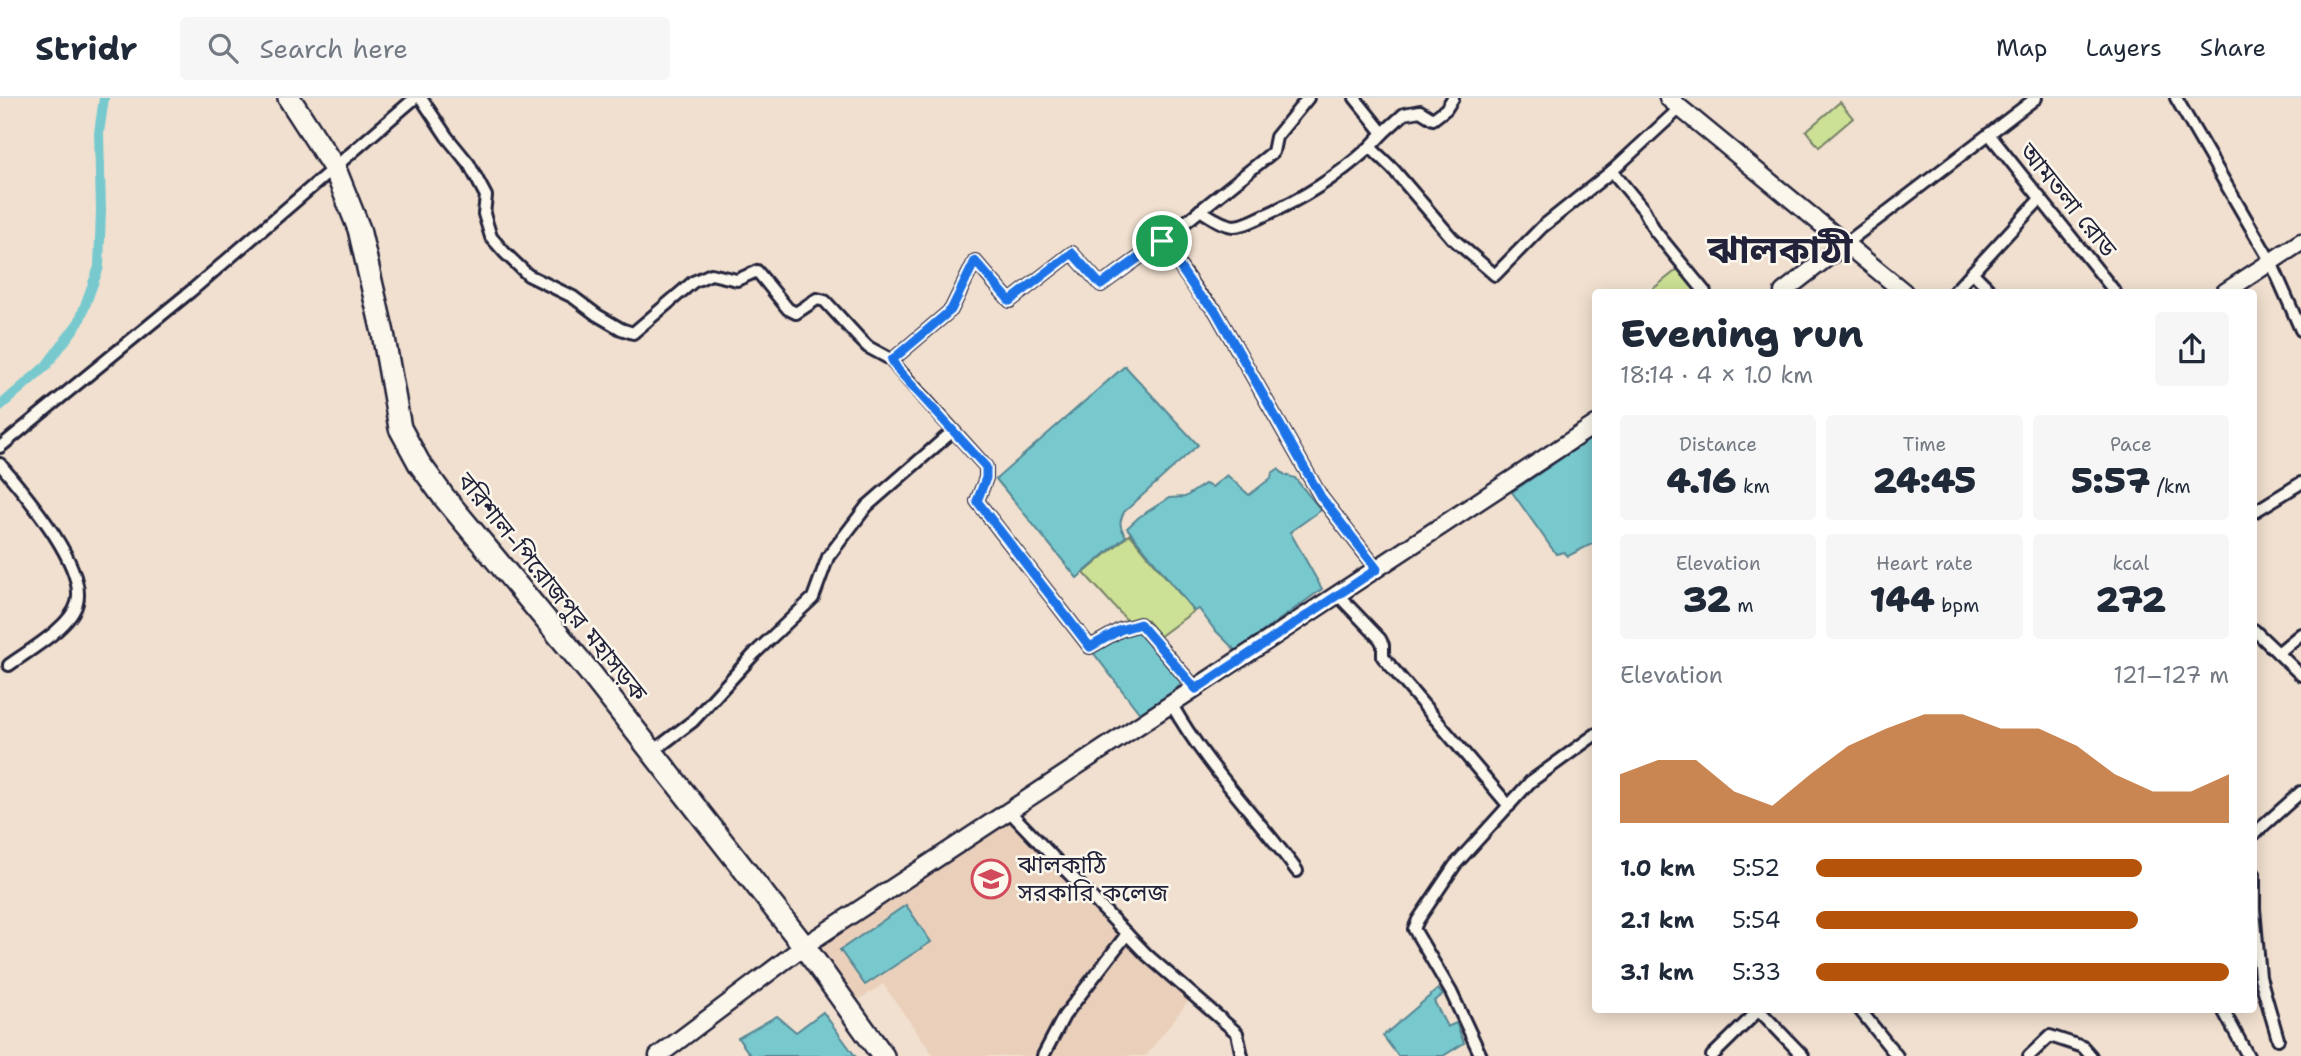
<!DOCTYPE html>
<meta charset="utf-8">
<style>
:root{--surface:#fff;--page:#f6f6f7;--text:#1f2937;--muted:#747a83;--line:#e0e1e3;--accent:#b45309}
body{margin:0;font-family:"Shantell Sans","Noto Sans Bengali",sans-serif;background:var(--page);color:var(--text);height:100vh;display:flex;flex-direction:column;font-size:26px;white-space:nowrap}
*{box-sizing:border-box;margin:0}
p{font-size:23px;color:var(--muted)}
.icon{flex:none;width:38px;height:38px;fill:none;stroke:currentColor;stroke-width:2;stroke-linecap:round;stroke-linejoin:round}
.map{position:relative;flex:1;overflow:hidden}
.details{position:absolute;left:1592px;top:191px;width:665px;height:724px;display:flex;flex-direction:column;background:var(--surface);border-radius:7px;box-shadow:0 4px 18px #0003}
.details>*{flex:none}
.pin{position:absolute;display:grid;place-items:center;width:60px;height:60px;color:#fff;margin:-30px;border:4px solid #fff;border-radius:50%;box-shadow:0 2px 7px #0007}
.round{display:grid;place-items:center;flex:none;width:74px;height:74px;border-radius:7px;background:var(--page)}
.overview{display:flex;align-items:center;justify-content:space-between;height:119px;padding:0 28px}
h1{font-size:38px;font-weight:800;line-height:52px}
.stats{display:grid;grid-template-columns:repeat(3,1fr);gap:10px;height:119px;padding:7px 28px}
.stats div{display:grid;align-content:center;border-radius:7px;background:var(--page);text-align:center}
.stats b{font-size:35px;font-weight:800}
.stats small{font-size:19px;font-weight:400}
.stats p{font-size:19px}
.chart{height:196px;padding:14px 28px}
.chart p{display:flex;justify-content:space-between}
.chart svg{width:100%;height:126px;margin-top:7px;fill:var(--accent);opacity:.7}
ul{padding:0 28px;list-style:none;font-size:23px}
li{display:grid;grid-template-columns:112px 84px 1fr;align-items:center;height:52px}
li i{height:18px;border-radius:9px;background:var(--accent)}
header{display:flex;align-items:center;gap:42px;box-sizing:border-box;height:98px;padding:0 35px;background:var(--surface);border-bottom:2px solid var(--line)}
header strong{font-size:33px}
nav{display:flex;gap:38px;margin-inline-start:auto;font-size:24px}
.search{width:490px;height:63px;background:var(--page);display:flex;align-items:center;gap:18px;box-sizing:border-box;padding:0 24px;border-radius:7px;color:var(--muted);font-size:26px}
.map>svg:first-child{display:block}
.built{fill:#ead0bb}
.green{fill:#cce195;stroke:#778268;stroke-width:2}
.water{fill:#78c9ce;stroke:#568693;stroke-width:2}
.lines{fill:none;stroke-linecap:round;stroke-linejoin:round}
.canal{stroke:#78c9ce;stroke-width:10}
.street-casing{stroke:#22223b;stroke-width:16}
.secondary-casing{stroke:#22223b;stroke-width:21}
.highway-casing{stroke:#22223b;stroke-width:26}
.street{stroke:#fbf7ec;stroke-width:10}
.secondary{stroke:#fbf7ec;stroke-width:16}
.highway{stroke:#fbf7ec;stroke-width:21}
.route-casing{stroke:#fff;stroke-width:14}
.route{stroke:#1a73e8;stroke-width:9}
.labels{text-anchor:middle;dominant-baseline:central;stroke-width:5;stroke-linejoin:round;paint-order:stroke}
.street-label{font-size:24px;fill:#22223b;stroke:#fbf7ec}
.poi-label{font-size:24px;fill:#22223b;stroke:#fbf7ec;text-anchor:start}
.town-label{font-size:38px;font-weight:bold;fill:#22223b;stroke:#fbf7ec}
</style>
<header>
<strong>Stridr</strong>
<div class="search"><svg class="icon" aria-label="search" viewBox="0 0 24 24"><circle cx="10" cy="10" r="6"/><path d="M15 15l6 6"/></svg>Search here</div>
<nav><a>Map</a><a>Layers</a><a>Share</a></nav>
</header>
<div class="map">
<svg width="2301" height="958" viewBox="0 0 2301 958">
<rect width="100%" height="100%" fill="#f1e0cf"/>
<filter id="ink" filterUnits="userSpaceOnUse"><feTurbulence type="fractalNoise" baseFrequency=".0143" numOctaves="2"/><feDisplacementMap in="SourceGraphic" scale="14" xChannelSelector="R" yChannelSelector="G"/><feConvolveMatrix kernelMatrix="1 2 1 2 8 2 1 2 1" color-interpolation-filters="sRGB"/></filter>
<g filter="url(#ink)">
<polygon class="built" points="1010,714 1193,897 1146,958 934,958 883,886 848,909 804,848"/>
<g class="green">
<polygon points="1840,4 1853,20 1819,49 1806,33"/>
<polygon points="1683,167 1705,194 1649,194"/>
<polygon points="1130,436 1194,513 1155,542 1131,527 1084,475"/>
</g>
<g class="water">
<path d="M1125,268L1198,347L1124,414C1119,424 1119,428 1126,438L1077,480L996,381Z"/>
<polygon points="1596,337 1596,444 1568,458 1564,454 1556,456 1512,394"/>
<polygon points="1278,371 1285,377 1295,380 1321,412 1290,434 1322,491 1236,553 1214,531 1199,511 1194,513 1127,430 1139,419 1169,400 1185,399 1205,386 1212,389 1227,377 1249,397 1271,380 1272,375"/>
<polygon points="1135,531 1142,535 1182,583 1171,598 1141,617 1092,553 1128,533"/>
<polygon points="906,807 931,844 865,887 840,852"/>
<polygon points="1438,891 1443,897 1434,903 1447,929 1456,925 1464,945 1443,958 1398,958 1383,938"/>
<polygon points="823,914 855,958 751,958 738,940 777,918 796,934"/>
</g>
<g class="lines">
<polyline class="canal" points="0,308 46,268 79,224 99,169 101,112 99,35 104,0"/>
<defs>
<g id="street">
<polyline points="421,0 447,39 469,66 486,98 484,116 491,139 505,155 528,177 573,199 597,217 621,231 633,235 693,184 711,176 737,182 757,173 788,211 796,215 817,201 825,203 858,239 868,249 892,262 899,272 986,369 986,380 977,403 1090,549 1120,532 1140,526 1196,591"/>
<polyline points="1308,0 1276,39 1273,54 1162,143 1199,196 1215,212 1321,399 1377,471"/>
<polyline points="1355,0 1383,35 1404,16 1420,13 1433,21 1446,11 1453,0"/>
<polyline points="2176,0 2271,164 2301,232"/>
<polyline points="1680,10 1612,73 1644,112 1655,133 1705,194"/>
<polyline points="1383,35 1370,49 1393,71 1452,140 1495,177 1542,129 1612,73"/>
<polyline points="1989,36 2115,194"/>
<path d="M1200,112C1210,118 1222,127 1234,128C1244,128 1257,121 1265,117C1305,100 1338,78 1370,49"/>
<polyline points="1845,146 2036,0"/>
<polyline points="1973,175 1992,194"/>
<polyline points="1954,194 2040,101"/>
<polyline points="892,262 951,212 975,163 1010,203 1072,155 1101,187 1162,143"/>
<polyline points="0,349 191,193 415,0"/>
<path d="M0,366C23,394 87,467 77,505C71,529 28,553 9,567"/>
<polyline points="2254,414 2301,385"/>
<polyline points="1338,497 1380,541 1383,547 1383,559 1509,708"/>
<polyline points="2254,532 2301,577"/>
<polyline points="2278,555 2301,536"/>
<path d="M1172,607C1206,668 1256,717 1297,773"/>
<polyline points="652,654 693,623 755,555 813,500 828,459 867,408 953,333"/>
<polyline points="1010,714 1147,857 1237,935 1242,958"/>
<polyline points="2254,736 2301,694"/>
<polyline points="2254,776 2254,811 2260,879 2278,941"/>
<polyline points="1860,912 1897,958"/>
<polyline points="2223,912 2248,958"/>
<polyline points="1043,958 1064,918 1127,836"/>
<polyline points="1481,958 1451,894 1414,831 1418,822 1455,767 1530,684 1596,636"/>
<polyline points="1712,958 1759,912 1803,958"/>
<polyline points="2029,958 2050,938 2083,949 2091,958"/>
</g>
<g id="secondary">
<polyline points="1668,0 1904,194"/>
<polyline points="1783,194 1845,146"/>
<polyline points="2225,194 2301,144"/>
<polyline points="658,958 804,848 1596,326"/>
</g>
<polyline id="highway" points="289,0 335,71 359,131 383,235 400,330 419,365 443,398 591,576 804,848 883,958"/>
</defs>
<use href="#street" class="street-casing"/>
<use href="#secondary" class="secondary-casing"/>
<use href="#highway" class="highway-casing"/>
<use href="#street" class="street"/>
<use href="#secondary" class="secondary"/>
<use href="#highway" class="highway"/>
</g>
</g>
<g class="lines" filter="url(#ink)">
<defs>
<polygon id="route" points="1162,143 1199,197 1215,212 1321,399 1377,471 1196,591 1140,526 1120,532 1090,549 977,403 986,380 986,369 898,272 892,262 951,212 975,163 1010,203 1072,155 1101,187"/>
</defs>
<use href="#route" class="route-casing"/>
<use href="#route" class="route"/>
</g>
<defs>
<symbol id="university-ring" viewBox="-11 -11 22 22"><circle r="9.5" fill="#fbf7ec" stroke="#d1495b" stroke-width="1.5"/><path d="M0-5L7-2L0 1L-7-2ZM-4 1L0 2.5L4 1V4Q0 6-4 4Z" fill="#d1495b"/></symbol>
</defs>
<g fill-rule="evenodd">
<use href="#university-ring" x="969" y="759" width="44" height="44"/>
</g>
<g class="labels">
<g class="street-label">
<text transform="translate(2068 102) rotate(51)">আমতলা রোড</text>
<text transform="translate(552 489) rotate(51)">বরিশাল-পিরোজপুর মহাসড়ক</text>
</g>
<g class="poi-label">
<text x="1018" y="767">ঝালকাঠি<tspan x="1018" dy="28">সরকারি কলেজ</tspan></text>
</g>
<g class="town-label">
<text x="1780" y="151">ঝালকাঠী</text>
</g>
</g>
</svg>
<div class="pin" style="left:1162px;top:143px;background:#1e9e55"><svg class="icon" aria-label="arrive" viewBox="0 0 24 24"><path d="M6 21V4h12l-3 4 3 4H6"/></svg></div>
<section class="details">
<div class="overview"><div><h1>Evening run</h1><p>18:14 · 4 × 1.0 km</p></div><a class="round"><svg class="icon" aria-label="share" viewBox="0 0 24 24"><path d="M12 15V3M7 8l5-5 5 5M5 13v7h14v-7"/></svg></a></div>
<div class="stats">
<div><p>Distance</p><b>4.16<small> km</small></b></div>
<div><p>Time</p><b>24:45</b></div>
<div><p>Pace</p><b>5:57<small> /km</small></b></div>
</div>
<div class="stats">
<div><p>Elevation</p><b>32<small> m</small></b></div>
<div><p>Heart rate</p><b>144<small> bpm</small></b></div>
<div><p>kcal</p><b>272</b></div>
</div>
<div class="chart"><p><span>Elevation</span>121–127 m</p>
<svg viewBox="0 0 160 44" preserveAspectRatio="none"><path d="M0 44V27L10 22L20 22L30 33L40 38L50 27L60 17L70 11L80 6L90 6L100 11L110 11L120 17L130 27L140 33L150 33L160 27V44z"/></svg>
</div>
<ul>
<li><b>1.0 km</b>5:52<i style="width:79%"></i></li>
<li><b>2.1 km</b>5:54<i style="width:78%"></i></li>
<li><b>3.1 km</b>5:33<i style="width:100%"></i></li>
</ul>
</section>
</div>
